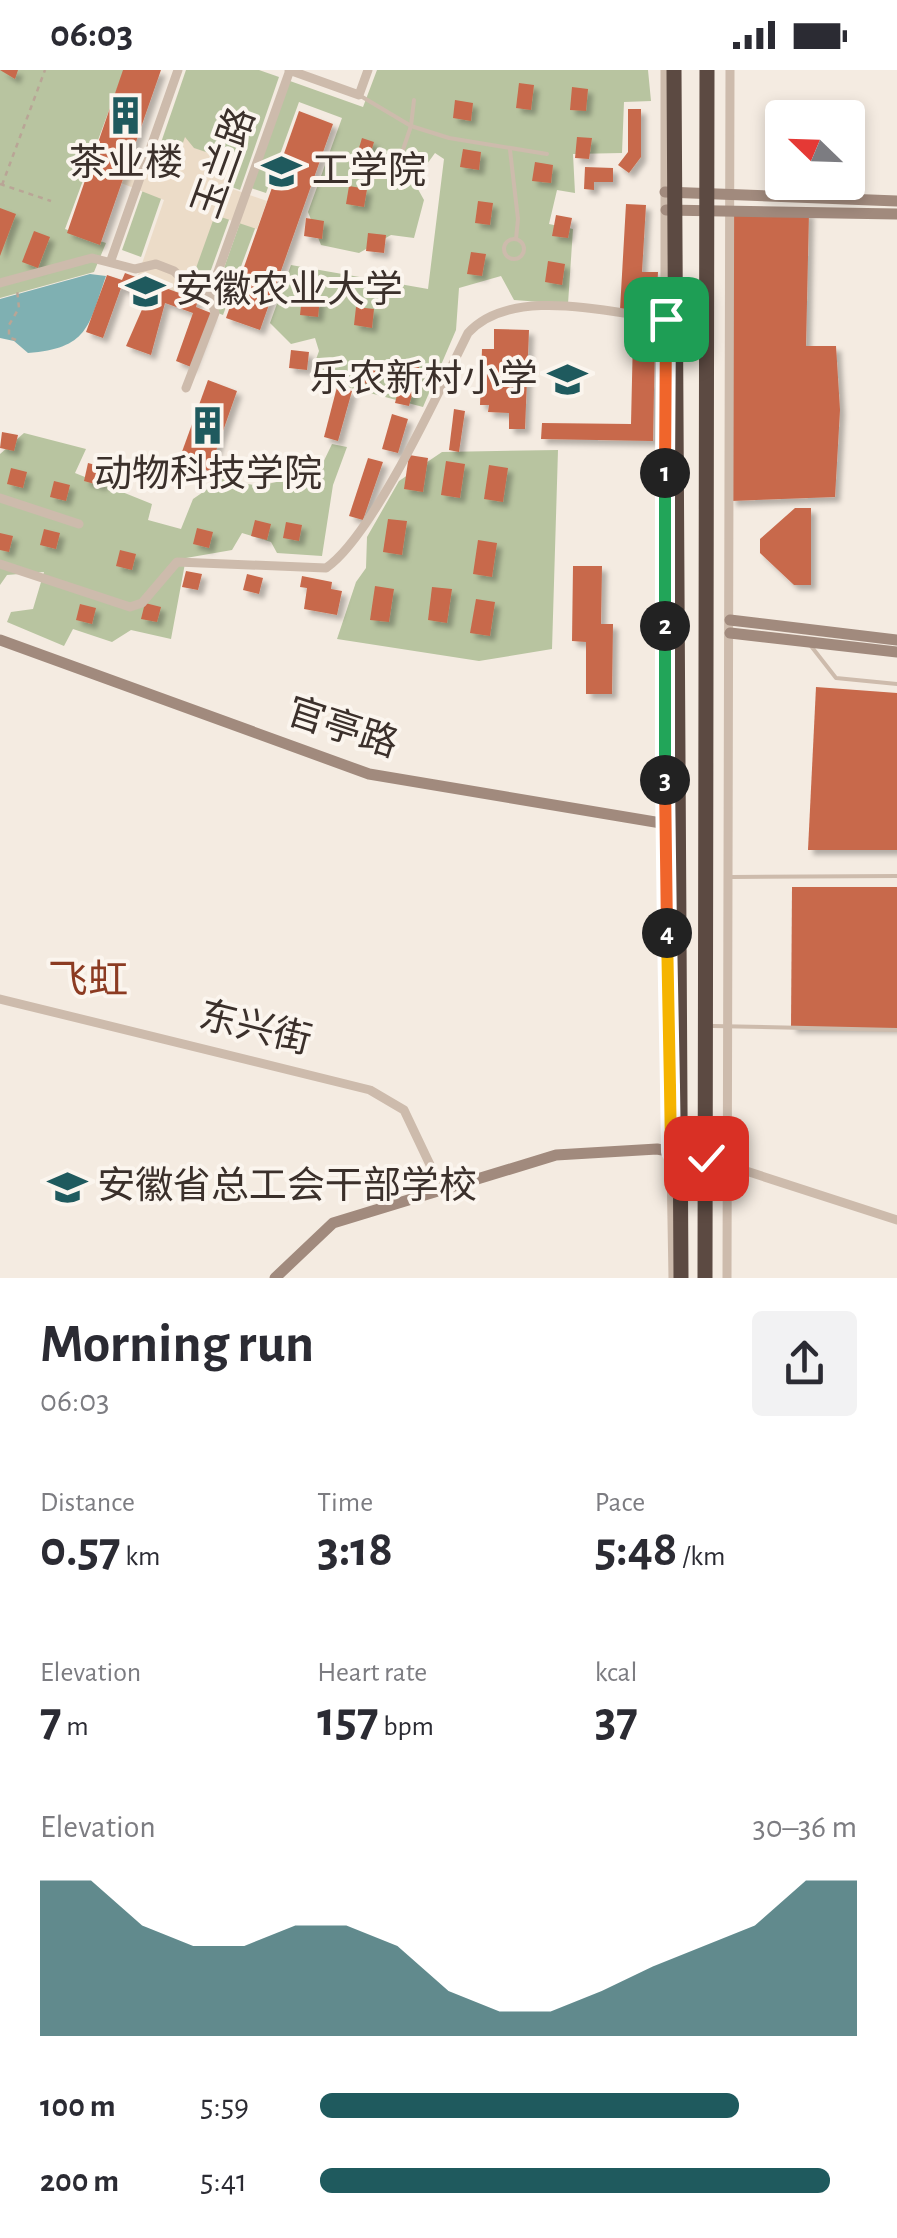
<!DOCTYPE html>
<meta charset="utf-8">
<style>
:root{--surface:#fff;--page:#f2f2f3;--text:#2b2b33;--muted:#7c7c81;--accent:#1f5a5e}
body{margin:0;font-family:"Alegreya Sans","Noto Sans SC",sans-serif;background:var(--page);color:var(--text);height:100vh;display:flex;flex-direction:column;font-size:38px;white-space:nowrap}
*{box-sizing:border-box;margin:0}
p{font-size:32px;color:var(--muted)}
.icon{flex:none;width:55px;height:55px;fill:none;stroke:currentColor;stroke-width:2;stroke-linecap:round;stroke-linejoin:round}
.map{position:relative;height:1208px;overflow:hidden}
.drawer{display:flex;flex-direction:column;background:var(--surface);flex:1}
.drawer>*{flex:none}
.needle{width:65px;rotate:293deg}
.tools{position:absolute;left:765px;top:30px;display:grid;gap:20px}
.tools a{display:grid;place-items:center;width:100px;height:100px;border-radius:10px;background:var(--surface);box-shadow:0 5px 15px #0003;font-size:50px}
.pin{position:absolute;display:grid;place-items:center;width:85px;height:85px;color:#fff;margin:-42px;border-radius:20px;box-shadow:0 5px 15px #0006}
.km{position:absolute;width:50px;height:50px;margin:-25px;border-radius:50%;background:#222;color:#fff;font-size:28px;line-height:50px;text-align:center}
.round{display:grid;place-items:center;flex:none;width:105px;height:105px;border-radius:10px;background:var(--page)}
.head{display:flex;align-items:center;justify-content:space-between;height:170px;padding:0 40px}
h1{font-size:55px;font-weight:700;line-height:75px}
.figures{display:grid;grid-template-columns:repeat(3,1fr);gap:15px;height:170px;padding:10px 40px}
.figures div{display:grid;align-content:center}
.figures b{font-size:50px;font-weight:700}
.figures small{font-size:28px;font-weight:400}
.figures p{font-size:28px}
.chart{height:280px;padding:20px 40px}
.chart p{display:flex;justify-content:space-between}
.chart svg{width:100%;height:180px;margin-top:10px;fill:var(--accent);opacity:.7}
ul{padding:0 40px;list-style:none;font-size:32px}
li{display:grid;grid-template-columns:160px 120px 1fr;align-items:center;height:75px}
li i{height:25px;border-radius:12px;background:var(--accent)}
.status{display:flex;justify-content:space-between;align-items:center;height:70px;padding:0 50px;background:var(--surface);direction:ltr}
.status svg{height:28px;fill:currentColor}
.map>svg:first-child{display:block}
.green{fill:#b8c4a0}
.plaza{fill:#ecdcc8}
.water{fill:#7fb0b2}
.building{fill:#c8694b;filter:url(#shadow)}
.lines{fill:none;stroke-linecap:round;stroke-linejoin:round}
.path{stroke:#b9a596;stroke-width:2.5;stroke-dasharray:5 5;stroke-linecap:butt}
.lane{stroke:#cdbbac;stroke-width:4}
.street{stroke:#cdbbac;stroke-width:9}
.secondary{stroke:#a18a7d;stroke-width:11}
.highway{stroke:#5c4a42;stroke-width:15}
.split-1-casing{stroke:#fff;stroke-width:20}
.split-2-casing{stroke:#fff;stroke-width:20}
.split-3-casing{stroke:#fff;stroke-width:20}
.split-4-casing{stroke:#fff;stroke-width:20}
.split-5-casing{stroke:#fff;stroke-width:20}
.split-6-casing{stroke:#fff;stroke-width:20}
.split-1{stroke:#f0652b;stroke-width:12}
.split-2{stroke:#22a559;stroke-width:12}
.split-3{stroke:#22a559;stroke-width:12}
.split-4{stroke:#f0652b;stroke-width:12}
.split-5{stroke:#f5b400;stroke-width:12}
.split-6{stroke:#f5b400;stroke-width:12}
.labels{text-anchor:middle;dominant-baseline:central;stroke-width:8;stroke-linejoin:round;paint-order:stroke}
.street-label{font-size:38px;fill:#3b302b;stroke:#fbf5ee}
.poi-label{font-size:38px;fill:#3b302b;stroke:#fbf5ee;text-anchor:start}
.neighbourhood-label{font-size:40px;fill:#8c3b22;stroke:#fbf5ee}
</style>
<div class="status"><b>06:03</b><svg viewBox="0 0 49 12"><path d="M0 12V9h3v3zM5 12V6h3v6zM10 12V3h3v9zM15 12V0h3v12zM26 1h20v11H26zM47 4h2v5h-2z"/></svg></div>
<div class="map">
<svg width="897" height="1208" viewBox="0 0 897 1208">
<defs>
<filter id="shadow"><feDropShadow dx="5" dy="5" stdDeviation="2.5" flood-color="#0004"/></filter>
</defs>
<rect width="100%" height="100%" fill="#f4ebe1"/>
<g class="green">
<polygon points="0,0 124,0 65,159 106,173 94,202 0,228"/>
<polygon points="186,0 259,0 279,7 240,120 155,90"/>
<polygon points="377,0 648,0 651,31 624,32 622,83 573,84 575,123 557,120 549,154 573,159 568,234 514,230 501,206 459,218 456,260 423,337 332,313 311,303 319,281 315,268 291,274 270,253 291,195 428,219 444,89 435,83 414,112 424,130 414,168 391,165 359,183 321,175 308,142 342,48 299,32 266,123 251,118 290,11 363,37"/>
<polygon points="144,117 163,123 141,187 122,180"/>
<polygon points="211,141 230,147 207,211 189,204"/>
<polygon points="241,150 256,156 223,245 218,243 214,226"/>
<polygon points="24,363 86,379 75,403 152,434 148,450 181,459 193,429 222,409 258,416 318,403 332,374 347,377 333,415 322,486 277,483 271,472 242,463 232,480 186,488 171,569 131,560 112,572 73,559 64,576 7,552 11,542 33,539 44,502 7,505 0,515 0,384"/>
<polygon points="558,380 552,579 479,591 337,569 356,512 366,498 367,467 399,411 442,382"/>
</g>
<polygon class="plaza" points="185,67 194,78 218,86 239,81 227,117 267,131 257,159 215,145 186,226 137,208 164,130 121,113 129,91 171,106"/>
<path class="water" d="M90,204L106,206C88,258 88,278 28,283L14,271L0,268V229Z"/>
<g class="building">
<polygon points="0,0 18,0 15,9"/>
<polygon points="123,0 161,0 100,175 67,163"/>
<polygon points="519,13 534,15 531,40 516,38"/>
<polygon points="572,17 588,19 586,41 570,40"/>
<polygon points="455,30 473,33 471,51 453,48"/>
<polygon points="628,39 641,39 641,87 629,103 618,95 628,82"/>
<polygon points="299,41 333,54 260,260 226,248"/>
<polygon points="577,67 592,68 589,89 575,88"/>
<polygon points="362,68 374,72 367,95 355,91"/>
<polygon points="463,79 481,82 479,100 460,97"/>
<polygon points="535,92 553,95 551,113 532,111"/>
<polygon points="585,97 613,98 613,112 594,112 594,120 584,119"/>
<polygon points="349,116 367,119 364,137 346,134"/>
<polygon points="478,131 493,133 490,155 475,153"/>
<polygon points="626,134 646,135 642,202 658,202 656,242 620,240"/>
<polygon points="0,138 16,144 0,186"/>
<polygon points="731,140 809,142 806,276 836,276 840,340 835,427 731,431"/>
<polygon points="556,145 572,148 568,168 552,166"/>
<polygon points="306,148 324,151 322,169 304,166"/>
<polygon points="34,161 50,167 38,198 22,192"/>
<polygon points="368,163 386,165 384,183 366,181"/>
<polygon points="471,182 486,184 482,206 467,204"/>
<polygon points="548,191 565,194 562,215 545,212"/>
<polygon points="125,203 198,230 196,237 211,243 191,297 176,291 193,243 165,233 151,285 126,276 147,228 121,218 103,268 86,262 107,205 122,210"/>
<polygon points="302,227 320,229 318,247 300,245"/>
<polygon points="356,237 374,239 372,258 354,255"/>
<polygon points="494,259 529,260 525,359 509,359 509,343 488,342 489,335 480,335 482,279 494,279"/>
<polygon points="633,266 655,267 653,371 541,369 542,353 631,354"/>
<polygon points="291,280 309,282 307,300 289,298"/>
<polygon points="358,294 376,296 373,314 355,312"/>
<polygon points="405,294 419,297 409,336 395,333"/>
<polygon points="208,310 237,321 209,401 179,390"/>
<polygon points="337,317 352,321 338,371 324,367"/>
<polygon points="454,339 465,341 459,382 449,380"/>
<polygon points="392,344 408,349 398,383 382,379"/>
<polygon points="2,362 18,365 14,381 0,378"/>
<polygon points="409,385 428,388 423,422 404,419"/>
<polygon points="368,388 383,392 363,450 349,446"/>
<polygon points="446,391 465,394 460,428 441,425"/>
<polygon points="88,393 107,398 102,416 84,411"/>
<polygon points="489,395 508,398 503,432 484,429"/>
<polygon points="11,398 27,402 23,418 7,414"/>
<polygon points="54,411 70,415 66,431 50,427"/>
<polygon points="795,438 811,438 811,515 794,515 760,483 760,469"/>
<polygon points="388,449 407,451 402,485 383,482"/>
<polygon points="255,450 271,454 267,470 251,466"/>
<polygon points="286,452 302,455 299,471 283,468"/>
<polygon points="197,458 213,462 209,478 193,474"/>
<polygon points="44,459 60,463 56,479 40,475"/>
<polygon points="0,463 13,466 9,482 0,480"/>
<polygon points="478,470 497,473 492,507 473,504"/>
<polygon points="120,480 136,484 132,500 116,496"/>
<polygon points="573,496 602,496 601,554 613,554 612,624 586,624 586,572 572,571"/>
<polygon points="186,501 202,504 198,520 182,517"/>
<polygon points="247,504 263,508 259,524 243,520"/>
<polygon points="302,506 332,512 331,519 342,521 337,545 304,539 307,518 300,517"/>
<polygon points="375,516 394,519 389,552 370,550"/>
<polygon points="432,517 452,519 447,553 428,550"/>
<polygon points="476,529 495,532 490,566 470,563"/>
<polygon points="145,533 161,537 157,552 141,549"/>
<polygon points="80,534 96,538 92,554 76,550"/>
<polygon points="816,617 897,623 897,780 808,780"/>
<polygon points="792,817 897,817 897,958 791,958"/>
</g>
<g class="lines">
<g class="path">
<polyline points="0,114 51,131"/>
<polyline points="2,115 45,0"/>
<polyline points="16,270 9,267 9,255 19,238 17,219"/>
</g>
<g class="lane">
<polyline points="359,25 411,56 449,68 547,84"/>
<polyline points="510,80 518,149 516,169"/>
<polyline points="391,115 411,56 414,30"/>
<circle cx="514" cy="179" r="10"/>
<polyline points="811,576 836,608 897,614"/>
<polyline points="732,807 897,806"/>
<polyline points="713,956 897,960"/>
</g>
<g class="street">
<polyline points="289,0 359,25 368,0"/>
<polyline points="665,0 665,756 673,1208"/>
<polyline points="111,190 178,0"/>
<polyline points="0,213 92,188 135,199 156,194 174,201 192,219 210,224"/>
<polyline points="186,318 215,243 210,224 290,0"/>
<polyline points="0,428 79,454"/>
<path d="M0,494L130,537L142,533L177,492L326,498C373,466 440,319 468,263C512,215 608,243 666,249"/>
<polyline points="0,929 370,1020 404,1040 442,1120"/>
<polyline points="706,1088 897,1150"/>
<polyline points="727,1208 730,0"/>
</g>
<g class="secondary">
<polyline points="665,122 897,131"/>
<polyline points="666,140 897,144"/>
<polyline points="730,550 897,570"/>
<polyline points="730,563 897,582"/>
<polyline points="0,570 369,704 679,756"/>
<polyline points="275,1208 333,1153 556,1085 657,1079 706,1088"/>
</g>
<g class="highway">
<polyline points="674,0 681,1208"/>
<polyline points="705,1208 707,0"/>
</g>
</g>
<g class="lines">
<defs>
<polyline id="split-1" points="665,403 666,249"/>
<polyline id="split-2" points="665,556 665,403"/>
<polyline id="split-3" points="665,710 665,556"/>
<polyline id="split-4" points="665,710 667,863"/>
<polyline id="split-5" points="667,863 670,1017"/>
<polyline id="split-6" points="670,1017 671,1082 706,1088"/>
</defs>
<use href="#split-1" class="split-1-casing"/>
<use href="#split-2" class="split-2-casing"/>
<use href="#split-3" class="split-3-casing"/>
<use href="#split-4" class="split-4-casing"/>
<use href="#split-5" class="split-5-casing"/>
<use href="#split-6" class="split-6-casing"/>
<use href="#split-1" class="split-1"/>
<use href="#split-2" class="split-2"/>
<use href="#split-3" class="split-3"/>
<use href="#split-4" class="split-4"/>
<use href="#split-5" class="split-5"/>
<use href="#split-6" class="split-6"/>
</g>
<defs>
<symbol id="building-bare" viewBox="-9 -9 18 18"><path d="M-4-6H4V6H1V3H-1V6H-4ZM-2.5-4.3h1.7v1.8h-1.7ZM.8-4.3h1.7v1.8H.8ZM-2.5-1h1.7V.8h-1.7ZM.8-1h1.7V.8H.8Z" fill="#1f5a5e" stroke="#fbf5ee" stroke-width="2.5" paint-order="stroke"/></symbol>
<symbol id="university-bare" viewBox="-9 -9 18 18"><path d="M0-5L7-2L0 1L-7-2ZM-4 1L0 2.5L4 1V4Q0 6-4 4Z" fill="#1f5a5e" stroke="#fbf5ee" stroke-width="2.5" paint-order="stroke"/></symbol>
<symbol id="school-bare" viewBox="-9 -9 18 18"><path d="M0-5L7-2L0 1L-7-2ZM-4 1L0 2.5L4 1V4Q0 6-4 4Z" fill="#1f5a5e" stroke="#fbf5ee" stroke-width="2.5" paint-order="stroke"/></symbol>
</defs>
<g fill-rule="evenodd">
<use href="#building-bare" x="98" y="18" width="55" height="55"/>
<use href="#university-bare" x="254" y="74" width="55" height="55"/>
<use href="#university-bare" x="118" y="194" width="55" height="55"/>
<use href="#school-bare" x="540" y="282" width="55" height="55"/>
<use href="#building-bare" x="180" y="328" width="55" height="55"/>
<use href="#university-bare" x="40" y="1090" width="55" height="55"/>
</g>
<g class="labels">
<g class="street-label">
<text transform="translate(225 93) rotate(-70)">玉兰路</text>
<text transform="translate(342 659) rotate(18)">官亭路</text>
<text transform="translate(255 959) rotate(14)">东兴街</text>
</g>
<g class="poi-label">
<text x="126" y="94" text-anchor="middle">茶业楼</text>
<text x="312" y="102">工学院</text>
<text x="175" y="221">安徽农业大学</text>
<text x="538" y="310" text-anchor="end">乐农新村小学</text>
<text x="208" y="405" text-anchor="middle">动物科技学院</text>
<text x="97" y="1117">安徽省总工会干部学校</text>
</g>
<g class="neighbourhood-label">
<text x="88" y="911">飞虹</text>
</g>
</g>
</svg>
<div class="tools">
<a><svg class="needle" viewBox="-14 -14 28 28"><path d="M0-13l5 13h-10z" fill="#e53935"/><path d="M0 13l5-13h-10z" fill="#7c7c81"/></svg></a>
</div>
<div class="pin" style="left:666px;top:249px;background:#1e9e55"><svg class="icon" aria-label="arrive" viewBox="0 0 24 24"><path d="M6 21V4h12l-3 4 3 4H6"/></svg></div>
<div class="pin" style="left:706px;top:1088px;background:#d93025"><svg class="icon" aria-label="check" viewBox="0 0 24 24"><path d="M5 12l5 5 9-10"/></svg></div>
<b class="km" style="left:665px;top:403px">1</b>
<b class="km" style="left:665px;top:556px">2</b>
<b class="km" style="left:665px;top:710px">3</b>
<b class="km" style="left:667px;top:863px">4</b>
</div>
<section class="drawer">
<div class="head"><div><h1>Morning run</h1><p>06:03</p></div><a class="round"><svg class="icon" aria-label="share" viewBox="0 0 24 24"><path d="M12 15V3M7 8l5-5 5 5M5 13v7h14v-7"/></svg></a></div>
<div class="figures">
<div><p>Distance</p><b>0.57<small> km</small></b></div>
<div><p>Time</p><b>3:18</b></div>
<div><p>Pace</p><b>5:48<small> /km</small></b></div>
</div>
<div class="figures">
<div><p>Elevation</p><b>7<small> m</small></b></div>
<div><p>Heart rate</p><b>157<small> bpm</small></b></div>
<div><p>kcal</p><b>37</b></div>
</div>
<div class="chart"><p><span>Elevation</span>30–36 m</p>
<svg viewBox="0 0 160 44" preserveAspectRatio="none"><path d="M0 44V6L10 6L20 17L30 22L40 22L50 17L60 17L70 22L80 33L90 38L100 38L110 33L120 27L130 22L140 17L150 6L160 6V44z"/></svg>
</div>
<ul>
<li><b>100 m</b>5:59<i style="width:78%"></i></li>
<li><b>200 m</b>5:41<i style="width:95%"></i></li>
</ul>
</section>
